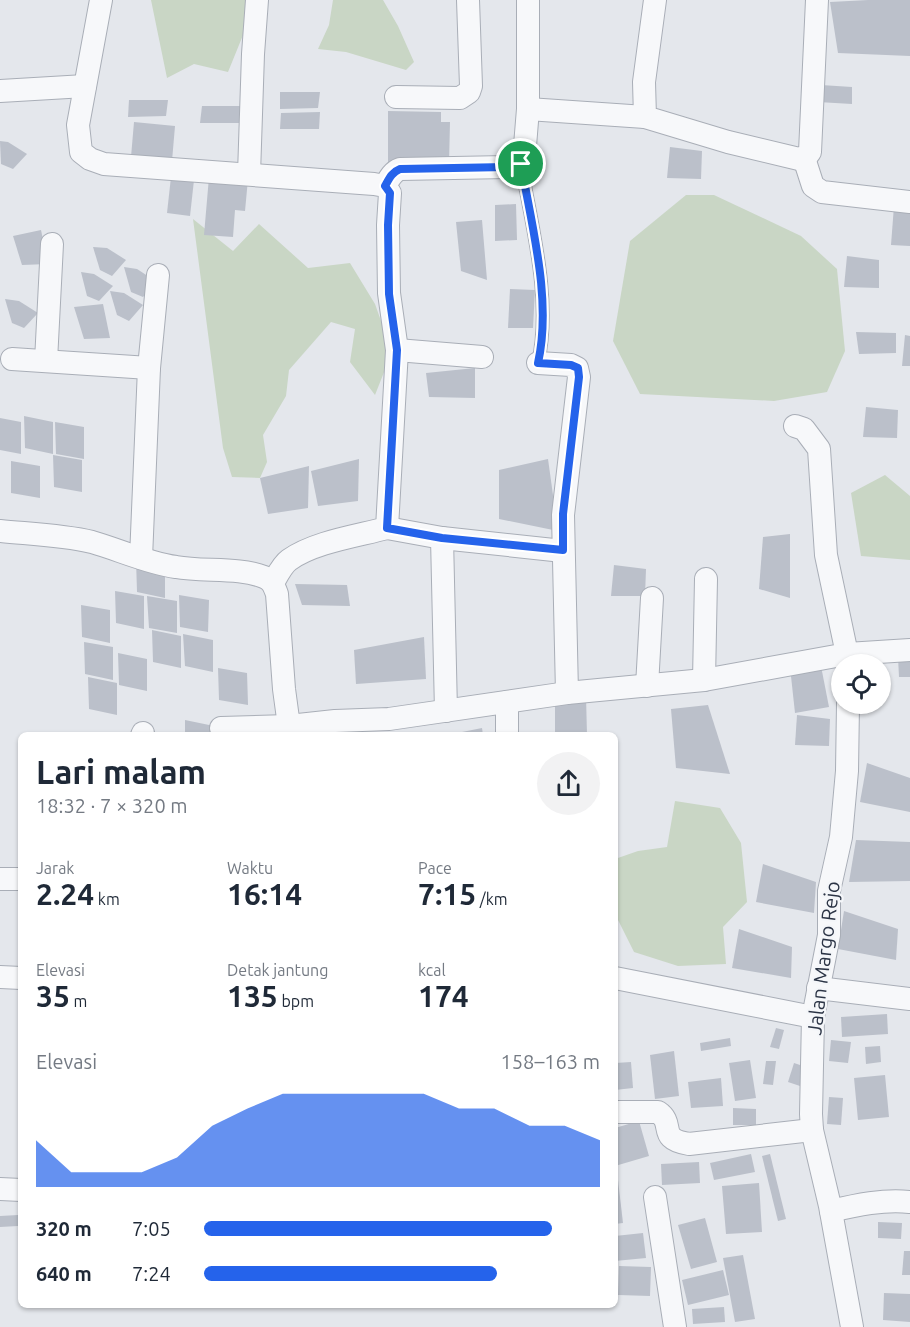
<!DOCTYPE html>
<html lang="id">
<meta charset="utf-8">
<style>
:root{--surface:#fff;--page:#f2f2f3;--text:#1f2937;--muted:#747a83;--accent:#2563eb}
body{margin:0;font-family:Ubuntu,sans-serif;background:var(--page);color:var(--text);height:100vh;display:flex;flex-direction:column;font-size:22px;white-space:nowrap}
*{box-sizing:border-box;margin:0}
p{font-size:20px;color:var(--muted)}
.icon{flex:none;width:33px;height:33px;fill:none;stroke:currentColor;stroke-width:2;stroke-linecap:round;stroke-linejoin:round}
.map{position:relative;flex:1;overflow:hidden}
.drawer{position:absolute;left:18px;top:732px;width:600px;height:576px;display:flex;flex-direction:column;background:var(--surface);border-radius:9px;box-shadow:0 2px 4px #0004}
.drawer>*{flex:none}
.controls{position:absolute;left:831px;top:654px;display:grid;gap:12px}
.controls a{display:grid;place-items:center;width:60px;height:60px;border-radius:50%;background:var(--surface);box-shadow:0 2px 4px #0004;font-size:30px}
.pin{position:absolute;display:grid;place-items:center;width:51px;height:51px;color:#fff;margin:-26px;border:3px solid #fff;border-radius:50%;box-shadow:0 2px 6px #0007}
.round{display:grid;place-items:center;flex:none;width:63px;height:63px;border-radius:32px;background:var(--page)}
.headline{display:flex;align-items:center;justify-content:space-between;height:102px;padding:0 18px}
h1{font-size:33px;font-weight:700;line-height:45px}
.figures{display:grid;grid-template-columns:repeat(3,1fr);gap:9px;height:102px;padding:6px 18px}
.figures div{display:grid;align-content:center}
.figures b{font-size:30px;font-weight:700}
.figures small{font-size:16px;font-weight:400}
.figures p{font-size:16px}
.chart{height:168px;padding:12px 18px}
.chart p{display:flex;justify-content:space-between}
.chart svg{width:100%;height:108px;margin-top:6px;fill:var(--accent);opacity:.7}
ul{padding:0 18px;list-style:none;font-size:20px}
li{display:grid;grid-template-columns:96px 72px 1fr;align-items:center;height:45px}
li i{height:15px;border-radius:8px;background:var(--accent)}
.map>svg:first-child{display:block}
.green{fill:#c9d6c5}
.building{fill:#bbc0ca}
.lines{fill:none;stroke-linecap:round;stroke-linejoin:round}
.lane-casing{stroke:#a9aeb7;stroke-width:14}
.street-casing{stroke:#a9aeb7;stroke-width:24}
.lane{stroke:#f7f8fa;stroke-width:12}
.street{stroke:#f7f8fa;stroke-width:22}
.route-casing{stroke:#fff;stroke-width:12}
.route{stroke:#2563eb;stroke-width:8}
.labels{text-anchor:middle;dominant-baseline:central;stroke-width:4.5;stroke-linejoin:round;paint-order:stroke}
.street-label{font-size:20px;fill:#2b3445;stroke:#f4f6f9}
</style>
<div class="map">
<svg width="910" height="1327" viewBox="0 0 910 1327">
<rect width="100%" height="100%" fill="#e4e7ec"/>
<g class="green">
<polygon points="151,0 251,0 252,13 228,72 194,64 167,78"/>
<polygon points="333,0 383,0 398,26 414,62 406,70 346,52 318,49 329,25"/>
<polygon points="686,195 714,195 801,236 837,269 845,351 827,392 774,401 640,394 613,341 630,241"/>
<polygon points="193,219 233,251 259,224 308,268 350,263 375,304 392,352 375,395 350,362 355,329 331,322 289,370 286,396 263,435 267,462 260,478 232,477 223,448"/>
<polygon points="885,475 910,496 910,560 861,556 851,493"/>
<polygon points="675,801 720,808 741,843 747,902 723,927 726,964 678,966 634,952 615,914 615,859 638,851 667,847"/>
</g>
<g class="building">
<polygon points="868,0 910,0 910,56 838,53 830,2"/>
<polygon points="821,85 852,87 852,104 818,102"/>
<polygon points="280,92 320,92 318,108 280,109"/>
<polygon points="129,100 168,100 166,116 128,117"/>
<polygon points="202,106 241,106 239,123 200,123"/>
<polygon points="388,111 441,112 441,122 450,122 449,164 388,164"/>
<polygon points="320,112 319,129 280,129 281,113"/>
<polygon points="134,122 175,126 172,161 131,157"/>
<polygon points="0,141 8,142 27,154 13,169 1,164"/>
<polygon points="670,147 702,151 701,179 667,178"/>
<polygon points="171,177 194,180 190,216 167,213"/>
<polygon points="209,177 248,179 245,211 235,210 233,237 204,235"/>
<polygon points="516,204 517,240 495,241 495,205"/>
<polygon points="894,206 910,207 910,246 891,245"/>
<polygon points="482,220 487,280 461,271 456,222"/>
<polygon points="41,230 48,264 22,265 13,236"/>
<polygon points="93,247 107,248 126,260 112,276 100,270"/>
<polygon points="847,256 879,260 879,288 844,287"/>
<polygon points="124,267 137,269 157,282 143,297 131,292"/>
<polygon points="81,272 94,274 113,286 99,301 87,296"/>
<polygon points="510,289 535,290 533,328 508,328"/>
<polygon points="110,291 124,293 143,305 129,321 117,315"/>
<polygon points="5,299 19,301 38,313 24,328 12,323"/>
<polygon points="103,304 110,338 84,339 74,307"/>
<polygon points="856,332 896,333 896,353 859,354"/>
<polygon points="905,335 910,336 910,366 902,366"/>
<polygon points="475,368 475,398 429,397 426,373"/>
<polygon points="866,407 898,410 897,438 863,437"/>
<polygon points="24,416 53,422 53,454 25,448"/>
<polygon points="0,418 21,422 21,454 0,450"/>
<polygon points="55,422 84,427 84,459 56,454"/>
<polygon points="53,455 82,460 82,492 54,487"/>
<polygon points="359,459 358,501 318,506 311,471"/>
<polygon points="548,459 558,531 499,519 499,470"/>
<polygon points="11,461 40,466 40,498 11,493"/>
<polygon points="309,466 308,508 268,514 260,478"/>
<polygon points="790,534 790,598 759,589 763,537"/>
<polygon points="136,560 165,566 165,598 137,592"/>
<polygon points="614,565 646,569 645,596 611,596"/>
<polygon points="295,584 347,585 350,606 302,605"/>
<polygon points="115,591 144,596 144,629 116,623"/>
<polygon points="179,595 209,600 208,632 180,627"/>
<polygon points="147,596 177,601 177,633 149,628"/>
<polygon points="81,605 110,610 110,643 82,637"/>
<polygon points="152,630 181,636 181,668 153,662"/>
<polygon points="183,634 213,640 213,672 185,666"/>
<polygon points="424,637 426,679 356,684 354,650"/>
<polygon points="84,642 113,647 113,680 85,674"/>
<polygon points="118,653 147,659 147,691 119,685"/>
<polygon points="898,657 910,657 910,677 899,677"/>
<polygon points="820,661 829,707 795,713 790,667"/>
<polygon points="218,668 247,673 248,705 219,700"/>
<polygon points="88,677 117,683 117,715 89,709"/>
<polygon points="586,696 587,735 555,735 555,705"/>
<polygon points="708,705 730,774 676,768 671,709"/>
<polygon points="797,715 830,719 829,746 795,745"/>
<polygon points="185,720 214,726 214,735 185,735"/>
<polygon points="482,728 483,735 458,735 457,733"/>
<polygon points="867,763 910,778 910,812 860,802"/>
<polygon points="856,840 910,842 910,881 849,882"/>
<polygon points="763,864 816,882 814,913 756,902"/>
<polygon points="844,911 898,929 896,960 838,949"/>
<polygon points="739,929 792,947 791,978 732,968"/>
<polygon points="887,1014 888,1034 842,1037 841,1017"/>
<polygon points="776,1028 784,1030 779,1049 770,1047"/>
<polygon points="730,1038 731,1046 701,1051 700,1043"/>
<polygon points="831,1040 851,1042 848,1063 829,1061"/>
<polygon points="880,1046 881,1062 866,1064 865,1047"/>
<polygon points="674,1051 679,1096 655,1099 650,1055"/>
<polygon points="750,1060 756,1098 735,1101 729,1063"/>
<polygon points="766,1061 776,1061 773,1085 763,1084"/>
<polygon points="631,1062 633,1088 615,1090 615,1063"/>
<polygon points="794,1063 806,1067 800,1086 788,1082"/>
<polygon points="885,1075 889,1117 858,1120 854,1078"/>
<polygon points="721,1078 723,1106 691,1108 688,1082"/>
<polygon points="829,1097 843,1098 841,1125 827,1124"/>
<polygon points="733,1108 756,1109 756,1125 733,1125"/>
<polygon points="639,1121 649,1156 615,1166 615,1128"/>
<polygon points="751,1154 755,1172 714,1180 710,1163"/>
<polygon points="770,1154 786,1219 778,1221 762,1156"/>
<polygon points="699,1162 700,1183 662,1185 661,1164"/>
<polygon points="618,1180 623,1223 615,1224 615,1181"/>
<polygon points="759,1183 762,1232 726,1234 722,1186"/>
<polygon points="18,1215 18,1226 0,1227 0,1216"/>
<polygon points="705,1218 717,1262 691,1269 678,1225"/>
<polygon points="878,1222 902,1223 901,1239 878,1238"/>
<polygon points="643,1233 646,1258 615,1261 615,1236"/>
<polygon points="904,1251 910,1251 910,1275 902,1275"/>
<polygon points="743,1255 755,1319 735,1322 723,1258"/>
<polygon points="619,1266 651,1267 650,1296 618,1295"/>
<polygon points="723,1270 729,1295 688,1305 682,1280"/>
<polygon points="884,1293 910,1294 910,1322 883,1320"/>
<polygon points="724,1307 725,1322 693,1324 692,1309"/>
</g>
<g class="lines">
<defs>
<path id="lane" d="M521,164C532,227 552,300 538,363"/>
<g id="street">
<path d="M101,0L78,125L81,152L90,159L104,164L374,184L385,186L390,193L388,225L389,293L397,350L387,528C357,536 314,542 289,560C282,565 277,576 273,583"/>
<polyline points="655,0 644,82 645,117 728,142 799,159 807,156 810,152 817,0"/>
<polyline points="0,91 85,86"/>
<polyline points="396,97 460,98 469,92 471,86 468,0"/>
<polyline points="528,109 645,117"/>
<polyline points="804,158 813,186 822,192 910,202"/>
<polyline points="249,174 253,54 257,0"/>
<path d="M385,186C389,179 392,172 400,169L507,167L521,164L524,158L528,109V0"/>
<polyline points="397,350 482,357"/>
<polyline points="12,359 149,368"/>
<polyline points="46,361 52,244"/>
<polyline points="538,363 571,365 577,368 579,377 563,515 567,693"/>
<polyline points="795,426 804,429 819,449 826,555 847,654 847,664"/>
<polyline points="387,528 442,538 563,551"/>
<path d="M0,531C30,534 62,535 92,542C120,550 147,563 176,567C203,572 239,567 264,577C272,580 274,586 277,594L284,689L289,726L335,721L389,719L567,693L704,680L847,654L910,650"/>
<polyline points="442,538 446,711"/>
<polyline points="141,558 149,368 158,275"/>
<polyline points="704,680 706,579"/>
<polyline points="647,686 652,598"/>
<polyline points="507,702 507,735"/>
<polyline points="848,704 847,771 841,837 829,891 829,935 813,1017 811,1114 812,1130 830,1206 852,1327"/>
<polyline points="221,728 289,726 289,735"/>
<polyline points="142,735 143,733"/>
<polyline points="0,879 21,879"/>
<polyline points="0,977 21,978"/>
<polyline points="615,978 813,1017"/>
<polyline points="818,988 910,999"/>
<path d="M615,1112H658C676,1124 656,1139 689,1144L812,1130"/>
<polyline points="0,1189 21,1190"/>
<polyline points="655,1197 675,1327"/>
<path d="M831,1211C856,1205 884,1199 910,1202"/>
</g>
</defs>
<use href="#lane" class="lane-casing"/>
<use href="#street" class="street-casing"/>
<use href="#lane" class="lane"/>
<use href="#street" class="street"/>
</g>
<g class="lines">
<defs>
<path id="route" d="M521,164C532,228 552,300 538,363L571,365L578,368L579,377L563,514V550L442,538L387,528L397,350L389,294L388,225L390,193L385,186C389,179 392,172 400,169L507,167Z"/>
</defs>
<use href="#route" class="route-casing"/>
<use href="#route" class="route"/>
</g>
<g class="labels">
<g class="street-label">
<text transform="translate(823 958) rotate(-83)">Jalan Margo Rejo</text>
</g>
</g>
</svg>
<div class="controls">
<a><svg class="icon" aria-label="locate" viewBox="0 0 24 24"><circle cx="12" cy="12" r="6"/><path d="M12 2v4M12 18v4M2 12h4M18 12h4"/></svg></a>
</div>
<div class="pin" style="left:521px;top:164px;background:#1e9e55"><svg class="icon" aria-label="arrive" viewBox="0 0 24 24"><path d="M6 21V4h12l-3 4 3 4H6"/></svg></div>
<section class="drawer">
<div class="headline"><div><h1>Lari malam</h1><p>18:32 · 7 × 320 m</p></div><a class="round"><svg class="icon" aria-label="share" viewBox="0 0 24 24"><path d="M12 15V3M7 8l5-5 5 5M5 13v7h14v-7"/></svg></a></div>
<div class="figures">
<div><p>Jarak</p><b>2.24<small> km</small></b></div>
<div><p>Waktu</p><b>16:14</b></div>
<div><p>Pace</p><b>7:15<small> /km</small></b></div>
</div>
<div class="figures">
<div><p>Elevasi</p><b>35<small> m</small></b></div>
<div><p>Detak jantung</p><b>135<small> bpm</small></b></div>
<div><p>kcal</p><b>174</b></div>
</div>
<div class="chart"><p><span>Elevasi</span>158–163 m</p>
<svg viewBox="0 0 160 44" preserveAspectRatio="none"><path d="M0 44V25L10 38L20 38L30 38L40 32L50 19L60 12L70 6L80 6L90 6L100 6L110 6L120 12L130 12L140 19L150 19L160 25V44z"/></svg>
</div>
<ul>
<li><b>320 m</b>7:05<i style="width:88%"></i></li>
<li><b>640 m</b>7:24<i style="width:74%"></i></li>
</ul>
</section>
</div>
